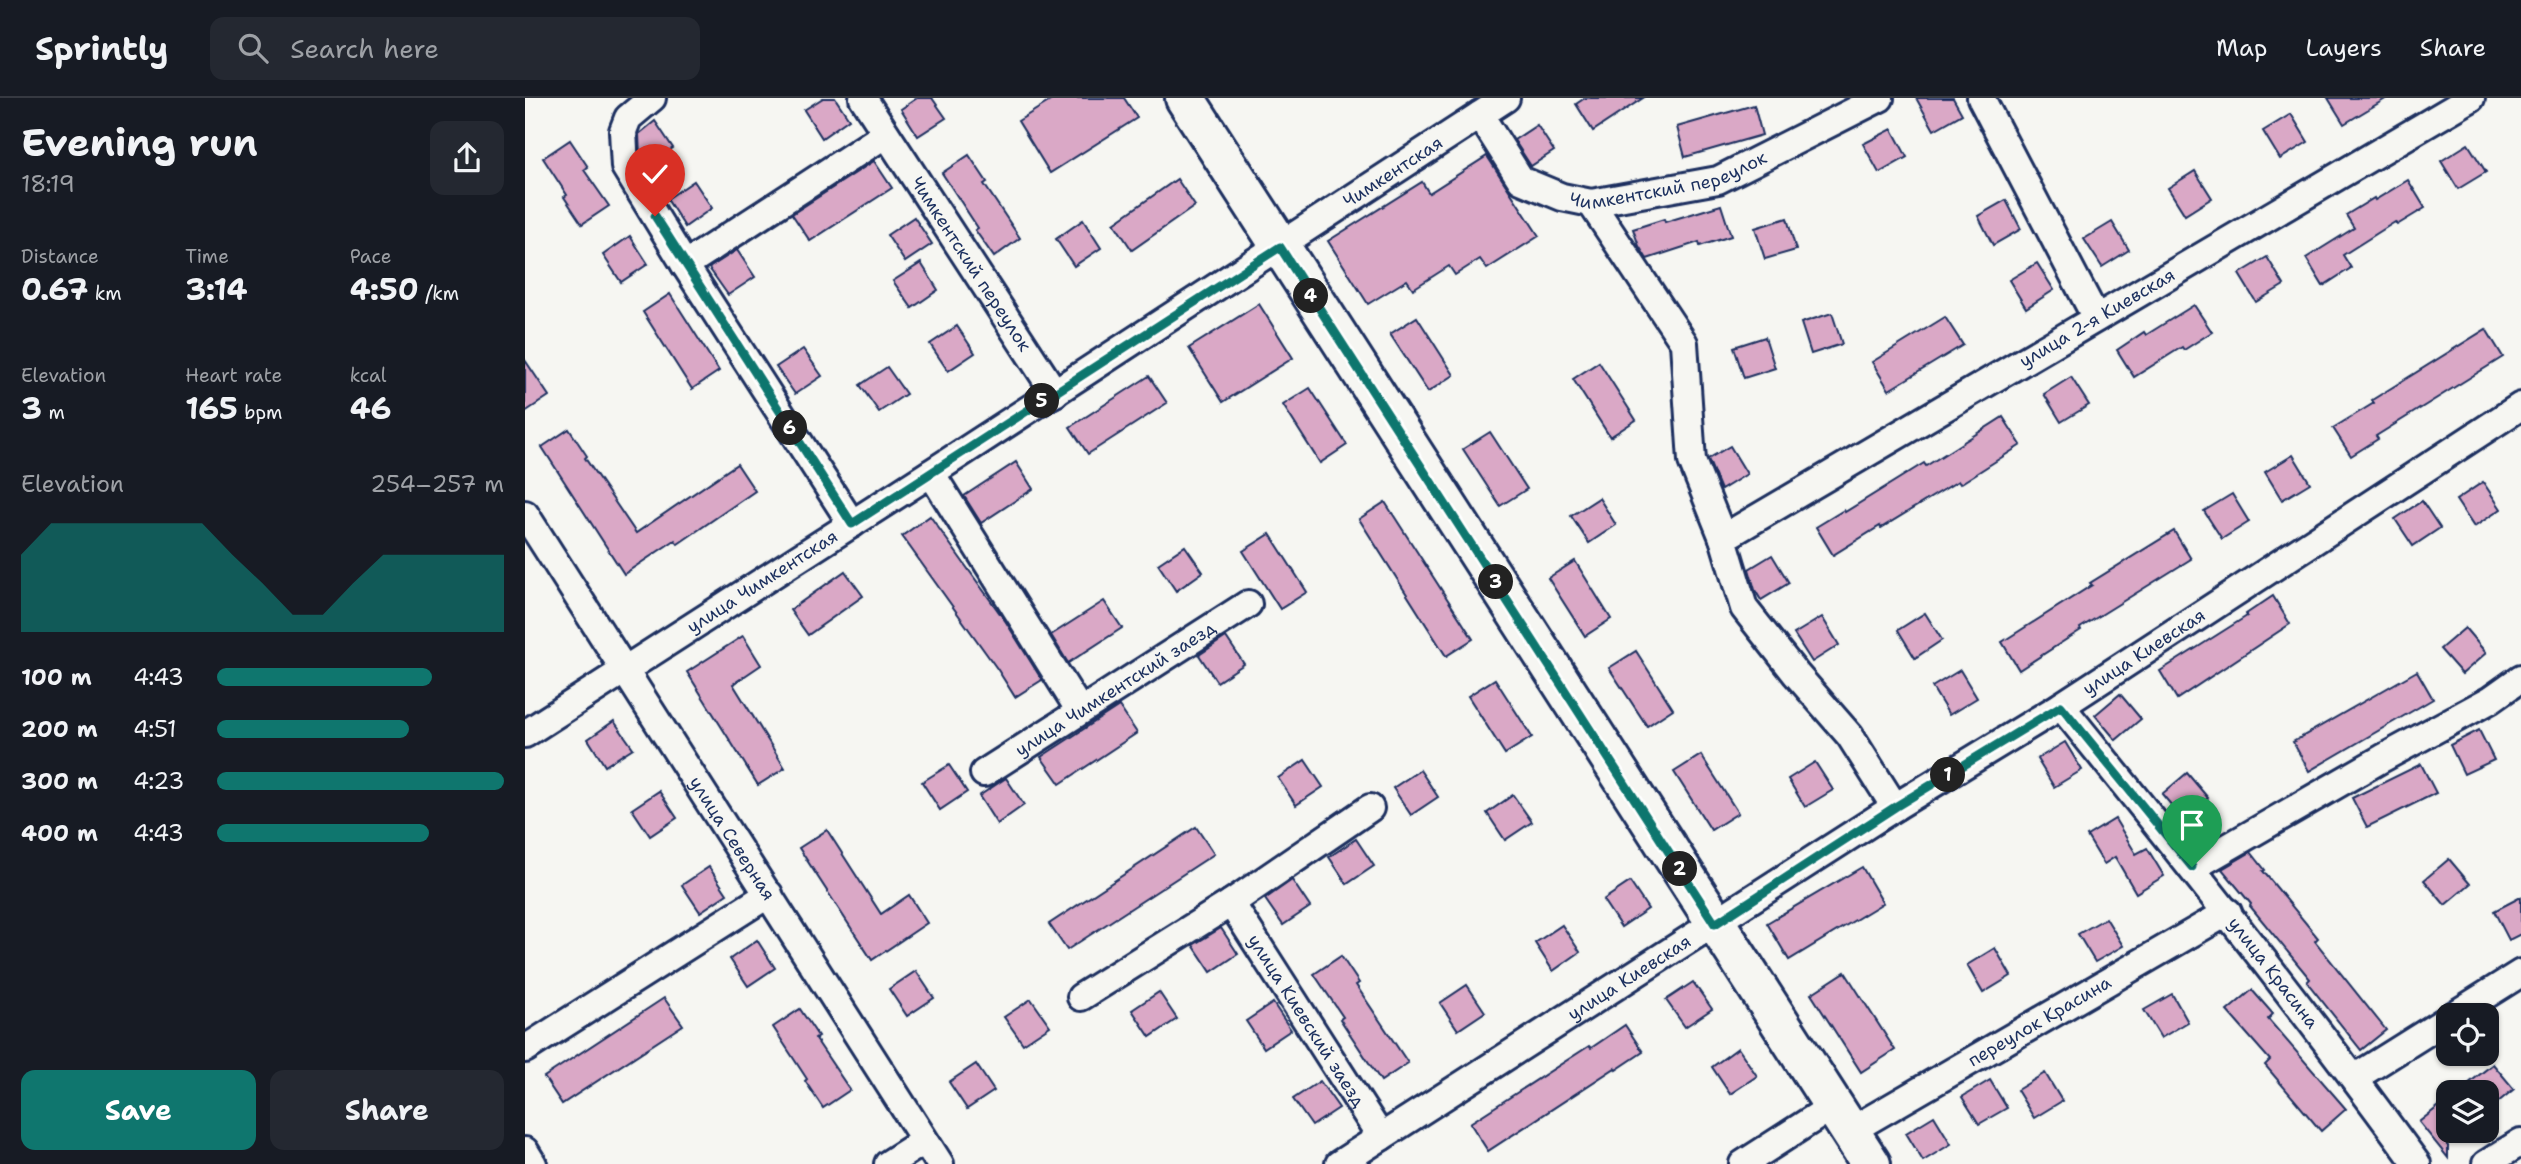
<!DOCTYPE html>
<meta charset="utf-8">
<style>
:root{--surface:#171b24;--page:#242831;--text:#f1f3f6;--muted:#9ea1a6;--line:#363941;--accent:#0f766e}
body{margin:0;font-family:"Shantell Sans",sans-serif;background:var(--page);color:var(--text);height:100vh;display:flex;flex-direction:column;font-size:26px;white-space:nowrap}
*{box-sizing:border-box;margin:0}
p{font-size:23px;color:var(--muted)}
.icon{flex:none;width:38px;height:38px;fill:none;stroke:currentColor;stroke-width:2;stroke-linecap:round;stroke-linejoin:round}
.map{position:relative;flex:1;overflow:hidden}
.panel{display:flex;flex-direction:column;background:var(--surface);width:525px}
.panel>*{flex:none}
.controls{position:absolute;left:1911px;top:905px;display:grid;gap:14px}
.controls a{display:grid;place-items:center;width:63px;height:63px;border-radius:14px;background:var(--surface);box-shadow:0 2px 5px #0004;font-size:35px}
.pin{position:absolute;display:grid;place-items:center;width:60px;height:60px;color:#fff;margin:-72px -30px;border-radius:50% 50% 50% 0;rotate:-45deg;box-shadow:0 0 7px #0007}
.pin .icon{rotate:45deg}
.km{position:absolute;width:35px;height:35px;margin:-18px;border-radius:50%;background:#222;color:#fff;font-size:19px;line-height:35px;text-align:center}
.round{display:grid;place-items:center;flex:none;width:74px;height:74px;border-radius:14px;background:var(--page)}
.head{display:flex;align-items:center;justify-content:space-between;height:119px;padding:0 21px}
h1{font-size:38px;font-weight:700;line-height:52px}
.figures{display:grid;grid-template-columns:repeat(3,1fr);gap:10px;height:119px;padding:7px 21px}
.figures div{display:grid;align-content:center}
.figures b{font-size:30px;font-weight:700}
.figures small{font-size:19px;font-weight:400}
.figures p{font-size:19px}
.chart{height:196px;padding:14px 21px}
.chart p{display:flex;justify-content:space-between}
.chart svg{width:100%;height:126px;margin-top:7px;fill:var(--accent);opacity:.7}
.cta{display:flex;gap:14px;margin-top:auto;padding:14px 21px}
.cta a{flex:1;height:80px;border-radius:14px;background:var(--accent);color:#fff;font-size:28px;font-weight:700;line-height:80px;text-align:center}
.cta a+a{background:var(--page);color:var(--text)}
ul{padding:0 21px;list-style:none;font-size:23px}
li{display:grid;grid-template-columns:112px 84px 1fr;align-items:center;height:52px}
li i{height:18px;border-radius:9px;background:var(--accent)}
header{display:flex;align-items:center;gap:42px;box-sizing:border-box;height:98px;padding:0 35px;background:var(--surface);border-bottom:2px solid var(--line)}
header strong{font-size:33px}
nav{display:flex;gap:38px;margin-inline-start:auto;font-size:24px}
.search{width:490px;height:63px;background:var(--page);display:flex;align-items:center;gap:18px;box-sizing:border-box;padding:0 24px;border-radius:14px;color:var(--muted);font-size:26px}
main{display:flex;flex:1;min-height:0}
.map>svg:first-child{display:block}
.building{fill:#daa8c6;stroke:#1b2f5e;stroke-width:2}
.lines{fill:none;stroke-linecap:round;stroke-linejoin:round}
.street-casing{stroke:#1b2f5e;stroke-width:32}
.secondary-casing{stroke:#1b2f5e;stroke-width:44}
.street{stroke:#f6f6f2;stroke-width:26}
.secondary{stroke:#f6f6f2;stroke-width:38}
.route-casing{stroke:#fff;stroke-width:14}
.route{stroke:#0f766e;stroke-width:9}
.labels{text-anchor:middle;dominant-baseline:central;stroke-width:7;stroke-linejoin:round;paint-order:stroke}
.street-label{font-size:18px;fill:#1b2f5e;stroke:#f6f6f2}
</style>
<header>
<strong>Sprintly</strong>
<div class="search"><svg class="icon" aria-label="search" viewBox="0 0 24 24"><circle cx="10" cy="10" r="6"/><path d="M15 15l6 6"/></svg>Search here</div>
<nav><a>Map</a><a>Layers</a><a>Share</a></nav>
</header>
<main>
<section class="panel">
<div class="head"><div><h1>Evening run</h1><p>18:19</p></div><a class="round"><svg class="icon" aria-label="share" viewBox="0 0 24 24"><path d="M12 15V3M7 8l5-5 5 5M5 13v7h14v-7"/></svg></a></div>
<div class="figures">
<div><p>Distance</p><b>0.67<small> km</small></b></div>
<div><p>Time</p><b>3:14</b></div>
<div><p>Pace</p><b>4:50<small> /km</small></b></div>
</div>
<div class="figures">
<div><p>Elevation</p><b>3<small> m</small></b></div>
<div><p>Heart rate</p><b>165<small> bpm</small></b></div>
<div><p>kcal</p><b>46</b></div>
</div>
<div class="chart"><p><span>Elevation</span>254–257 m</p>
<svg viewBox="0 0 160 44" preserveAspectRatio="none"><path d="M0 44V17L10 6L20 6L30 6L40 6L50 6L60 6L70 17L80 27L90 38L100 38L110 27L120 17L130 17L140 17L150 17L160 17V44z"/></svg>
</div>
<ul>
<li><b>100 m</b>4:43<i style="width:75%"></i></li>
<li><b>200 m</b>4:51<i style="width:67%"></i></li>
<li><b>300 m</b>4:23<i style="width:100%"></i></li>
<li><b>400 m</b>4:43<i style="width:74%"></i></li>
</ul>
<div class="cta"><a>Save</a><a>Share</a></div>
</section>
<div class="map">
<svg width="1996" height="1066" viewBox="0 0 1996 1066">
<rect width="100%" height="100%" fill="#f6f6f2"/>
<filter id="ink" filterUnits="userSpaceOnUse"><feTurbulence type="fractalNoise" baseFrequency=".0143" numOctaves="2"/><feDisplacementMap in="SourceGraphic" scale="14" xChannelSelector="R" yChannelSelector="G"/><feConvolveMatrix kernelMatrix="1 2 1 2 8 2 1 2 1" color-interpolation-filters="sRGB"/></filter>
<g filter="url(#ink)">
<g class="building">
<polygon points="298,0 310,0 324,21 297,40 279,12"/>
<polygon points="392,0 407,0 421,20 393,38 376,11"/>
<polygon points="530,0 599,0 612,20 525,75 493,23"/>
<polygon points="1060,0 1118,0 1068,33 1051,6"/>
<polygon points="1391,0 1428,0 1437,16 1409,32"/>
<polygon points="1803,0 1862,0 1819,26"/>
<polygon points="1229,7 1237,37 1160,59 1152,29"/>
<polygon points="1766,16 1783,44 1755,61 1738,33"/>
<polygon points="130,23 148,50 121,68 115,59 114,36"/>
<polygon points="1012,27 1029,53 1006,68 989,42"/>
<polygon points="1367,31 1382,59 1354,75 1338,46"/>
<polygon points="45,42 63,69 59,72 84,108 57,126 39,99 42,97 18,60"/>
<polygon points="1943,46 1961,74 1933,91 1916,63"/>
<polygon points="444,57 462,84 459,86 495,140 469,159 450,132 453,130 417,75"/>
<polygon points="962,58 1014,138 962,171 955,161 930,177 924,168 888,191 882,182 843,206 803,143 897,84 904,95"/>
<polygon points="349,63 367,90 285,143 267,116"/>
<polygon points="1670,73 1687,100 1660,117 1643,90"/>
<polygon points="652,81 670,108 607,152 589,125"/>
<polygon points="1883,82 1900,110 1872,127 1870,124 1818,157 1826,170 1798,188 1781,160 1829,130 1821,117 1849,100 1850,102"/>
<polygon points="169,83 187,110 160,129 142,101"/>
<polygon points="1481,102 1496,131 1468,147 1453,118"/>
<polygon points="1196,107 1206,138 1175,148 1174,144 1122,161 1114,148 1108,131 1139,121 1140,124"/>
<polygon points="389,119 407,146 380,164 362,137"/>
<polygon points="1262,120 1271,152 1240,161 1230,130"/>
<polygon points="558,122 576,150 549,168 531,141"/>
<polygon points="1587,124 1604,152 1577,169 1559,141"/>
<polygon points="105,138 123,166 96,184 78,157"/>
<polygon points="212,152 230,179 203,197 184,170"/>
<polygon points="1742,159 1759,187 1731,204 1714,176"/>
<polygon points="396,165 413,192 387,210 368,183"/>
<polygon points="1512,165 1529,192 1501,210 1484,182"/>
<polygon points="145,196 194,273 167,291 118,214"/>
<polygon points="734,206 768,260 698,304 664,250"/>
<polygon points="1669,207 1687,234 1659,252 1657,249 1609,279 1592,252 1619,234 1621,237"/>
<polygon points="1307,215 1317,246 1286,256 1276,225"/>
<polygon points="892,219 929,277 903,294 865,236"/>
<polygon points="1420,219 1438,247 1364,292 1347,264"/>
<polygon points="432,228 450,255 423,273 405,246"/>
<polygon points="1961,231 1978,259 1851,338 1853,341 1826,358 1808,330 1849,305 1847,302"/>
<polygon points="1240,239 1250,270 1219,280 1209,249"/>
<polygon points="278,251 297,278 270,296 251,269"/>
<polygon points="0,262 24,298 0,314"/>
<polygon points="1074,264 1111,322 1085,339 1048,281"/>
<polygon points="362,269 381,296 354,314 335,287"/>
<polygon points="624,278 642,305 563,356 545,329"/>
<polygon points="1546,279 1564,307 1536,324 1519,296"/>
<polygon points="785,290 822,347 795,365 758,307"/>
<polygon points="1478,319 1496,347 1435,386 1433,383 1356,430 1355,428 1308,457 1291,429 1319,412 1320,414 1399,365 1401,368"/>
<polygon points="44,331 62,358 60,360 111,435 212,366 230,393 153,446 150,442 99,476 17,349"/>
<polygon points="965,334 1002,391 975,408 938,351"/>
<polygon points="1205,348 1222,376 1196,392 1183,361"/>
<polygon points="1768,357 1785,385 1757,402 1740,374"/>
<polygon points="491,364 508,391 456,425 439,398"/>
<polygon points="1958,384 1976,411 1949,429 1931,402"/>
<polygon points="1707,396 1724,424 1697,441 1679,413"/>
<polygon points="1074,400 1091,427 1064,445 1046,418"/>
<polygon points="1897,403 1915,430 1888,448 1870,421"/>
<polygon points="860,404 948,541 921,558 834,421"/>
<polygon points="405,418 481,524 517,582 490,599 473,572 377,438"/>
<polygon points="1649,433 1666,461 1555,530 1556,532 1494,572 1477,544 1567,487 1565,485"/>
<polygon points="745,436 782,494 755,511 718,453"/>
<polygon points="660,448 678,474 651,493 633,466"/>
<polygon points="1247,457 1264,485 1236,502 1230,492 1224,471"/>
<polygon points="1050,463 1086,521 1060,538 1023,480"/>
<polygon points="320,473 338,498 283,537 265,512"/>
<polygon points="1748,498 1765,526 1652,601 1635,573 1722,518 1721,516"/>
<polygon points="579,503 597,530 543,565 526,537"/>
<polygon points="1400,515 1417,542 1390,560 1373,532"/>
<polygon points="1297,519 1314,547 1287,564 1269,536"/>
<polygon points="1940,530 1961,555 1937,576 1915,551"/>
<polygon points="218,538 236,567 208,586 260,670 233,687 162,574"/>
<polygon points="701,539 719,566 692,584 674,557"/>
<polygon points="1111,553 1148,611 1122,628 1084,570"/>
<polygon points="1435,572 1452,600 1424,617 1407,589"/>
<polygon points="1892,573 1908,601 1784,673 1768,644"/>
<polygon points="970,581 1007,639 980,656 943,598"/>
<polygon points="1595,596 1616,621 1591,642 1570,617"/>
<polygon points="594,608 612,635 535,686 516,659"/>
<polygon points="89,623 108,650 80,668 63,641"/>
<polygon points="1954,632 1969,662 1939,676 1925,647"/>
<polygon points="1540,644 1557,672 1529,689 1512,661"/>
<polygon points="1176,657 1213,715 1186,732 1149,674"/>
<polygon points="780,662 798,689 771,707 753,680"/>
<polygon points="1290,664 1308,692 1280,709 1263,681"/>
<polygon points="1896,666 1911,695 1842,729 1827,700"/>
<polygon points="424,667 442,694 415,712 397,684"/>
<polygon points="895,672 913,699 886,717 868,690"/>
<polygon points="1662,675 1683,700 1658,721 1637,696"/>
<polygon points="481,680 499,707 472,726 454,698"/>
<polygon points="134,693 152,720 125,738 107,711"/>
<polygon points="988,697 1007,724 980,742 962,715"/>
<polygon points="1590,721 1611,756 1622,750 1639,778 1611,795 1590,759 1579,766 1562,738"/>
<polygon points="671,729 689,756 542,852 524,826"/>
<polygon points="302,732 356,816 384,797 402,825 347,862 274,750"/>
<polygon points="831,741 849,768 822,786 804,759"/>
<polygon points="1726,754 1740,772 1738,773 1793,840 1790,843 1861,932 1836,952 1782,884 1785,881 1725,808 1726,806 1697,771"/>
<polygon points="1924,761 1945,786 1920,807 1899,782"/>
<polygon points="184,769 202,796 175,814 157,787"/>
<polygon points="1337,769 1358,805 1264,862 1242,825"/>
<polygon points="767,782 785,809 758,827 740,801"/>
<polygon points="1105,784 1123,811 1096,829 1078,802"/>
<polygon points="1996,799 1996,836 1984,842 1969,813"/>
<polygon points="1581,820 1598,848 1570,864 1553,836"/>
<polygon points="1037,827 1055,854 1028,873 1010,845"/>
<polygon points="696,830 713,856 686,874 668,847"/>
<polygon points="232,842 250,870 223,888 205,861"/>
<polygon points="1470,850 1486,878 1458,895 1442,867"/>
<polygon points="816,858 834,885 831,887 883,965 856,983 815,921 818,919 789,876"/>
<polygon points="391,873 409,900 382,918 364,891"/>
<polygon points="1320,874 1370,952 1336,974 1286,896"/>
<polygon points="1168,884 1187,911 1160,929 1141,902"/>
<polygon points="942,887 960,914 933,932 915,905"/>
<polygon points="1727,892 1748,916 1743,921 1821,1011 1796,1033 1740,967 1745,962 1702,913"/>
<polygon points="634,894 652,921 625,939 607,912"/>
<polygon points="1647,896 1663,924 1636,940 1619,912"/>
<polygon points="139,900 158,927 37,1006 19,979"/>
<polygon points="506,901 525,928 498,946 479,919"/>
<polygon points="748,905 766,932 739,950 721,923"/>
<polygon points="275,911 293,938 290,940 325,992 298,1010 280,983 282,981 248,929"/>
<polygon points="1100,927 1118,954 1091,972 1090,970 963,1053 945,1025 1064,948 1066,950"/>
<polygon points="1213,950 1232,978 1205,996 1187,969"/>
<polygon points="451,966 469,993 442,1011 424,984"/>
<polygon points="1968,966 1989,991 1962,1013 1962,994 1933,994"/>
<polygon points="1520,975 1537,1003 1509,1020 1492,992"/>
<polygon points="1465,982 1482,1010 1454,1026 1437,999"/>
<polygon points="795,983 814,1010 787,1028 768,1001"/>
<polygon points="1923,1001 1923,1060 1894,1024"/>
<polygon points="1409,1018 1426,1046 1398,1063 1381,1035"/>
</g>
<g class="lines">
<defs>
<g id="street">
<polyline points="127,0 103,20 98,33 100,69 160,167 327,426"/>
<path id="s1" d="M338,0L530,295"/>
<polyline points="1456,0 1571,220"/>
<path id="s2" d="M955,17L996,82L1037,99L1066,105L1193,82L1355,0"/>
<polyline points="1066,105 1159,245 1167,363 1198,440 1219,510 1271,576 1325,638 1370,709"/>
<polyline points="160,167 361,36"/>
<polyline points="406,375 555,613"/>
<path id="s3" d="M0,416L415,1066"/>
<path id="s4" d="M1198,440L1946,0"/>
<path id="s5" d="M1536,608C1658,758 1778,909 1892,1066"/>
<path id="s6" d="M0,636L406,375L981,0"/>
<path id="s7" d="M459,675L723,506"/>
<polyline points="1667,770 1858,660 1965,602 1996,580"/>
<polyline points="706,805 845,710"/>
<path id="s8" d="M556,899L706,805L856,1039"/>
<polyline points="1929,917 1996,875"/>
<polyline points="0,951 244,796"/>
<polyline points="1829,980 1923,921"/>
<path id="s9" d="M1325,1033L1703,814"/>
<polyline points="0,1053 8,1066"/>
<polyline points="363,1066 399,1043"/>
<path id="s10" d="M814,1066L1370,709L1536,608L1996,308"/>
<polyline points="1218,1066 1308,1008"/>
<polyline points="1961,1066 1996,1044"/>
</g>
<polyline id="secondary" points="660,0 1346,1066"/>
</defs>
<use href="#street" class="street-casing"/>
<use href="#secondary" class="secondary-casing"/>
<use href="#street" class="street"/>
<use href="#secondary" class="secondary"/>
</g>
</g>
<g class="lines" filter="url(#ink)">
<defs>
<polyline id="route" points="130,118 327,426 755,149 1190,826 1370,709 1536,608 1667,769"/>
</defs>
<use href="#route" class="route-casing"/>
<use href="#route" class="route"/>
</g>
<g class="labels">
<g class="street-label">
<text stroke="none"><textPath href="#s6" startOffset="1034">Чимкентская</textPath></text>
<text stroke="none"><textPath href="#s2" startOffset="231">Чимкентский переулок</textPath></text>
<text stroke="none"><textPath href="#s1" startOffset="198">Чимкентский переулок</textPath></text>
<text stroke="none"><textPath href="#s4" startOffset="434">улица 2-я Киевская</textPath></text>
<text stroke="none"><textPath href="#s6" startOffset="282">улица Чимкентская</textPath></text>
<text stroke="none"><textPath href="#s10" startOffset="954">улица Киевская</textPath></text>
<text stroke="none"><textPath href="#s7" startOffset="156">улица Чимкентский заезд</textPath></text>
<text stroke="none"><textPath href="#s3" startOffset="385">улица Северная</textPath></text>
<text stroke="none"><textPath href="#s5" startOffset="341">улица Красина</textPath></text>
<text stroke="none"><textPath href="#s10" startOffset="345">улица Киевская</textPath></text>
<text stroke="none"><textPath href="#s8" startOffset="317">улица Киевский заезд</textPath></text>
<text stroke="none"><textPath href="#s9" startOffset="219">переулок Красина</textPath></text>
</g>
</g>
</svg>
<div class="controls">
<a><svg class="icon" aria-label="locate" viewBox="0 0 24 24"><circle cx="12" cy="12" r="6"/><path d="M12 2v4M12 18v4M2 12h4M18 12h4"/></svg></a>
<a><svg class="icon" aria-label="layers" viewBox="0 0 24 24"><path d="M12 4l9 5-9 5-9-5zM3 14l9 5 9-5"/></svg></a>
</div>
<div class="pin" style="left:1667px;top:769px;background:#1e9e55"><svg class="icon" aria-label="arrive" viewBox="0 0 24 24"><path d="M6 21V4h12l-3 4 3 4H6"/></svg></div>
<div class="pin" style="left:130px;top:118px;background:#d93025"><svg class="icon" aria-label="check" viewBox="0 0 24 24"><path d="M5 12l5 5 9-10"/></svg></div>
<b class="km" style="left:1423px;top:677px">1</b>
<b class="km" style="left:1155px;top:771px">2</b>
<b class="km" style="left:971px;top:484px">3</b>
<b class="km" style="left:786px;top:198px">4</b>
<b class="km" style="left:517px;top:303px">5</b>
<b class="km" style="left:265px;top:330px">6</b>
</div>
</main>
